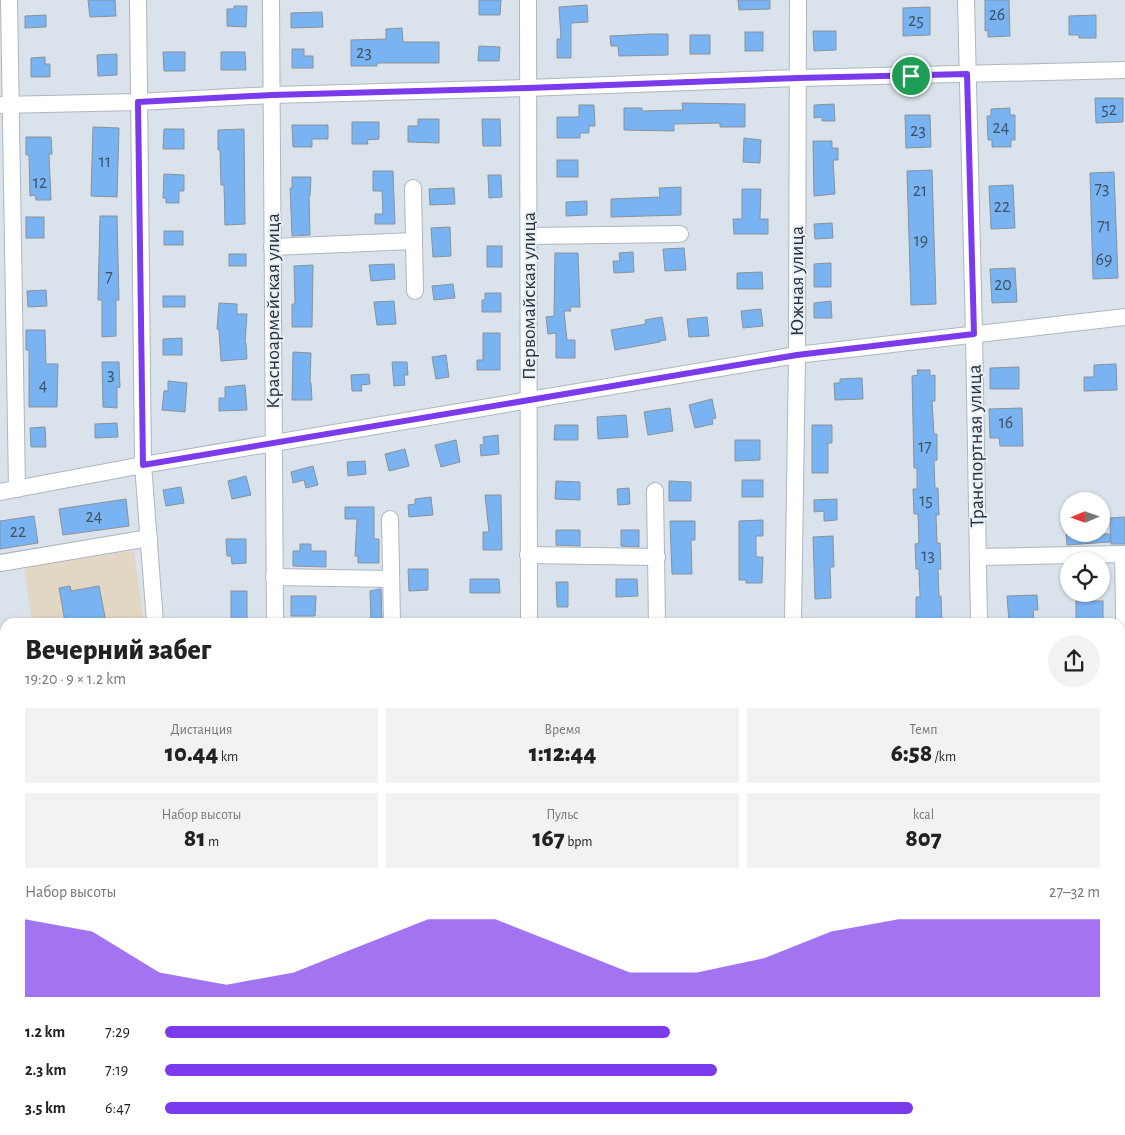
<!DOCTYPE html>
<html lang="ru">
<meta charset="utf-8">
<style>
:root{--surface:#fff;--page:#f2f2f2;--text:#222;--muted:#767676;--accent:#7c3aed}
body{margin:0;font-family:"Alegreya Sans",sans-serif;background:var(--page);color:var(--text);height:100vh;display:flex;flex-direction:column;font-size:19px;white-space:nowrap}
*{box-sizing:border-box;margin:0}
p{font-size:16px;color:var(--muted)}
.icon{flex:none;width:28px;height:28px;fill:none;stroke:currentColor;stroke-width:2;stroke-linecap:round;stroke-linejoin:round}
.map{position:relative;flex:1;overflow:hidden}
.panel{position:absolute;left:0px;top:618px;width:1125px;height:518px;display:flex;flex-direction:column;background:var(--surface);border-radius:15px 15px 0 0;box-shadow:0 1px 4px #0004}
.panel>*{flex:none}
.needle{width:32px;rotate:268deg}
.controls{position:absolute;left:1060px;top:492px;display:grid;gap:10px}
.controls a{display:grid;place-items:center;width:50px;height:50px;border-radius:50%;background:var(--surface);box-shadow:0 1px 4px #0004;font-size:25px}
.pin{position:absolute;display:grid;place-items:center;width:42px;height:42px;color:#fff;margin:-21px;border:2px solid #fff;border-radius:50%;box-shadow:0 1px 5px #0007}
.round{display:grid;place-items:center;flex:none;width:52px;height:52px;border-radius:26px;background:var(--page)}
.head{display:flex;align-items:center;justify-content:space-between;height:85px;padding:0 25px}
h1{font-size:28px;font-weight:800;line-height:38px}
.stats{display:grid;grid-template-columns:repeat(3,1fr);gap:8px;height:85px;padding:5px 25px}
.stats div{display:grid;align-content:center;border-radius:0px;background:var(--page);text-align:center}
.stats b{font-size:25px;font-weight:800}
.stats small{font-size:14px;font-weight:400}
.stats p{font-size:14px}
.chart{height:140px;padding:10px 25px}
.chart p{display:flex;justify-content:space-between}
.chart svg{width:100%;height:90px;margin-top:5px;fill:var(--accent);opacity:.7}
ul{padding:0 25px;list-style:none;font-size:16px}
li{display:grid;grid-template-columns:80px 60px 1fr;align-items:center;height:38px}
li i{height:12px;border-radius:6px;background:var(--accent)}
.map>svg:first-child{display:block}
.education{fill:#e1d7c2}
.building{fill:#79b3f1;stroke:#8a929a}
.lines{fill:none;stroke-linecap:round;stroke-linejoin:round}
.minor-casing{stroke:#aeb6bf;stroke-width:18}
.minor{stroke:#fff;stroke-width:16}
.route-casing{stroke:#fff;stroke-width:10}
.route{stroke:#7c3aed;stroke-width:6}
.labels{text-anchor:middle;dominant-baseline:central;stroke-width:4;stroke-linejoin:round;paint-order:stroke}
.number-label{font-size:18px;fill:#3f5062}
.street-label{font-size:20px;fill:#2c2f33;stroke:#e7f0f9}
</style>
<div class="map">
<svg width="1125" height="1135" viewBox="0 0 1125 1135">
<rect width="100%" height="100%" fill="#dae3ec"/>
<polygon class="education" points="134,551 144,622 32,622 24,566"/>
<g class="building">
<polygon points="88,0 115,0 116,16 90,17"/>
<polygon points="479,0 501,0 500,15 479,15"/>
<polygon points="738,0 770,0 770,9 739,10"/>
<polygon points="985,0 1009,0 1010,36 988,37 988,30 985,31"/>
<polygon points="587,5 588,22 571,23 571,58 557,58 557,39 561,39 559,7"/>
<polygon points="234,6 247,6 246,27 227,26 227,9 234,9"/>
<polygon points="930,7 930,35 903,36 903,8"/>
<polygon points="322,12 323,27 291,28 291,13"/>
<polygon points="46,15 46,27 25,28 25,16"/>
<polygon points="1096,15 1096,38 1079,38 1079,35 1069,35 1069,16"/>
<polygon points="402,28 403,42 439,42 439,63 377,63 377,66 351,66 351,40 386,39 386,29"/>
<polygon points="813,31 836,31 836,50 814,51"/>
<rect x="745" y="32" width="18" height="19"/>
<polygon points="650,34 668,34 668,55 619,56 618,46 611,46 610,36"/>
<rect x="690" y="35" width="20" height="19"/>
<polygon points="479,46 500,47 499,61 478,61"/>
<polygon points="292,49 304,49 304,56 313,56 313,68 292,68"/>
<polygon points="163,52 185,52 185,71 164,71"/>
<polygon points="221,52 245,52 246,70 221,70"/>
<polygon points="117,54 117,75 98,76 97,55"/>
<polygon points="45,57 45,64 50,64 50,77 31,77 31,58"/>
<polygon points="1095,98 1123,98 1123,122 1096,123"/>
<polygon points="682,103 745,104 745,127 720,127 720,123 674,124 674,131 624,130 624,108 642,108 642,111 683,110"/>
<polygon points="834,104 835,121 822,121 822,117 814,118 814,105"/>
<polygon points="579,105 594,105 595,126 589,126 589,133 580,133 580,138 557,138 557,117 579,117"/>
<polygon points="1010,108 1010,115 1015,115 1015,140 1011,140 1011,147 992,147 992,140 988,140 987,116 991,116 991,109"/>
<polygon points="905,115 930,115 931,147 906,148"/>
<polygon points="418,119 439,119 439,143 408,142 408,126 418,126"/>
<polygon points="482,119 500,119 501,146 483,146"/>
<polygon points="352,122 379,122 379,139 367,140 368,144 352,144"/>
<polygon points="292,125 328,125 328,139 312,139 312,147 293,147"/>
<polygon points="93,127 119,128 117,197 91,196"/>
<polygon points="164,129 184,129 184,149 163,149"/>
<polygon points="244,129 245,224 225,225 224,185 221,185 220,150 218,150 218,130"/>
<polygon points="26,137 51,137 52,154 49,154 51,200 36,200 35,195 30,196 29,155 26,155"/>
<polygon points="744,138 761,140 760,163 743,162"/>
<polygon points="813,141 832,141 832,148 838,148 838,160 833,160 835,194 814,196"/>
<rect x="557" y="160" width="21" height="17"/>
<polygon points="932,170 936,304 911,305 907,171"/>
<polygon points="373,171 393,171 395,224 375,224 375,214 383,214 382,191 373,191"/>
<polygon points="1114,172 1118,278 1093,279 1090,173"/>
<polygon points="164,174 184,175 184,191 179,191 179,203 166,203 166,198 163,198"/>
<polygon points="488,175 501,175 502,197 489,198"/>
<polygon points="292,177 311,177 310,196 309,196 310,235 292,236 290,188 292,188"/>
<polygon points="1013,185 1015,228 991,229 989,186"/>
<polygon points="681,187 681,215 611,217 611,199 660,197 659,188"/>
<polygon points="454,188 455,204 430,205 429,189"/>
<polygon points="742,189 761,189 760,219 768,219 768,234 734,234 733,219 742,219"/>
<polygon points="587,201 587,215 566,216 566,202"/>
<polygon points="100,216 117,216 119,300 116,300 116,336 102,337 102,300 98,300"/>
<rect x="26" y="217" width="18" height="21"/>
<polygon points="832,223 833,238 815,239 814,224"/>
<polygon points="450,227 451,256 433,257 431,228"/>
<rect x="164" y="231" width="19" height="14"/>
<rect x="487" y="246" width="15" height="21"/>
<polygon points="684,248 686,270 665,271 663,249"/>
<polygon points="633,252 634,272 614,273 613,261 620,261 619,253"/>
<polygon points="555,253 578,253 580,307 570,307 571,311 564,311 567,340 575,340 575,358 556,358 556,333 548,334 546,317 554,316"/>
<rect x="229" y="254" width="17" height="12"/>
<polygon points="831,263 831,287 814,287 814,264"/>
<polygon points="394,264 395,279 371,281 369,265"/>
<polygon points="313,265 312,327 292,327 292,304 295,304 294,266"/>
<polygon points="1015,268 1017,302 992,303 990,269"/>
<polygon points="762,272 763,289 737,289 737,273"/>
<polygon points="453,284 455,298 434,300 432,286"/>
<polygon points="46,290 47,306 28,307 27,291"/>
<polygon points="485,293 501,293 501,312 482,312 482,300 485,300"/>
<rect x="163" y="296" width="22" height="11"/>
<polygon points="394,301 396,324 377,325 374,302"/>
<polygon points="831,301 832,318 814,318 814,303"/>
<polygon points="219,303 237,304 237,314 247,314 245,343 246,343 247,359 221,361 219,330 217,329"/>
<polygon points="761,309 763,326 743,328 741,311"/>
<polygon points="662,317 666,340 660,341 660,342 615,350 611,330 646,324 645,320"/>
<polygon points="707,317 709,336 689,337 687,319"/>
<polygon points="26,330 45,330 46,364 58,364 57,407 29,407 29,350 26,350"/>
<polygon points="483,333 500,333 500,370 477,370 477,360 483,360"/>
<polygon points="182,338 182,355 163,355 163,339"/>
<polygon points="293,352 311,353 310,383 311,383 312,400 292,400"/>
<polygon points="446,355 449,377 436,379 432,357"/>
<polygon points="102,362 119,362 120,387 117,388 117,408 103,407"/>
<polygon points="392,362 407,362 408,375 404,375 405,385 394,386"/>
<polygon points="1116,364 1117,390 1084,391 1084,377 1094,377 1094,365"/>
<polygon points="1019,367 1019,389 990,389 990,368"/>
<polygon points="917,370 930,370 930,376 935,375 935,401 932,401 934,434 937,434 937,460 934,461 935,488 938,488 939,515 936,515 937,543 940,543 941,569 938,569 939,597 941,596 942,622 916,622 916,597 920,597 919,569 916,569 915,544 919,543 918,514 914,514 913,489 917,489 917,468 914,468 912,376 918,375"/>
<polygon points="369,374 370,384 361,385 362,391 352,391 351,375"/>
<polygon points="862,378 863,399 835,400 834,383 840,383 840,379"/>
<polygon points="168,381 187,383 185,412 162,410 164,391 168,391"/>
<polygon points="245,385 247,410 219,411 219,398 225,398 225,387"/>
<polygon points="712,399 716,418 712,419 713,424 695,428 689,405"/>
<polygon points="670,408 673,431 648,435 644,412"/>
<polygon points="1022,408 1023,446 1000,446 999,438 990,438 989,409"/>
<polygon points="626,415 628,437 598,439 597,417"/>
<polygon points="117,423 118,437 95,438 95,424"/>
<polygon points="555,425 578,425 578,440 554,440"/>
<polygon points="812,425 832,425 832,443 828,443 828,473 812,473"/>
<polygon points="45,427 46,447 31,447 30,428"/>
<polygon points="498,435 499,454 481,456 480,445 484,444 483,437"/>
<polygon points="456,440 460,462 441,467 435,445"/>
<polygon points="735,440 760,440 760,460 735,461"/>
<polygon points="405,449 409,466 389,471 385,454"/>
<polygon points="365,461 366,474 348,476 347,462"/>
<polygon points="313,466 318,485 306,488 304,480 293,483 291,472"/>
<polygon points="246,476 251,495 232,499 228,481"/>
<rect x="742" y="480" width="21" height="17"/>
<polygon points="556,481 580,482 580,500 555,499"/>
<polygon points="669,481 691,482 691,501 669,501"/>
<polygon points="181,487 184,503 166,506 163,490"/>
<polygon points="629,488 630,504 618,505 617,489"/>
<polygon points="485,495 501,495 502,550 483,550 483,532 489,532"/>
<polygon points="431,497 433,515 409,517 408,505 415,504 415,499"/>
<polygon points="126,499 129,526 63,535 59,509"/>
<polygon points="837,499 837,520 824,521 824,511 814,512 814,500"/>
<polygon points="345,507 374,507 374,539 379,539 379,563 358,563 358,556 355,556 357,519 345,519"/>
<polygon points="34,516 38,543 0,549 0,521"/>
<polygon points="1125,517 1125,544 1111,544 1110,518"/>
<polygon points="763,520 763,536 756,536 756,557 763,557 762,583 746,583 746,580 739,580 739,521"/>
<polygon points="670,521 695,521 695,540 691,540 692,574 672,574"/>
<polygon points="556,530 580,530 580,546 556,545"/>
<polygon points="621,530 639,530 639,547 621,546"/>
<polygon points="1066,534 1110,534 1110,542 1067,545"/>
<polygon points="833,536 834,567 830,567 831,598 815,599 813,537"/>
<polygon points="226,539 246,539 246,563 232,564 231,556 227,556"/>
<polygon points="300,544 311,544 311,551 326,551 326,567 293,566 293,551 300,551"/>
<polygon points="408,569 428,569 428,590 409,591"/>
<polygon points="470,579 499,579 500,593 470,593"/>
<polygon points="616,579 637,579 638,596 616,597"/>
<polygon points="556,582 568,582 568,607 557,607"/>
<polygon points="70,586 71,591 99,586 106,622 65,622 59,588"/>
<polygon points="379,589 381,589 382,622 371,622 370,591"/>
<rect x="231" y="591" width="16" height="31"/>
<polygon points="1037,595 1038,610 1033,610 1034,622 1009,622 1007,596"/>
<polygon points="291,596 316,596 315,616 291,616"/>
<rect x="1076" y="601" width="27" height="20"/>
</g>
<g class="lines">
<defs>
<g id="minor">
<polyline points="9,0 17,489"/>
<polyline points="138,0 143,465 155,622"/>
<polyline points="271,0 275,622"/>
<polyline points="528,0 529,622"/>
<polyline points="966,0 974,334 979,622"/>
<polyline points="0,105 138,102 272,95 527,88 798,78 1125,70"/>
<polyline points="413,188 415,291"/>
<polyline points="529,236 680,234"/>
<polyline points="272,247 414,241"/>
<polyline points="655,491 657,622"/>
<polyline points="0,492 143,465 797,355 1125,317"/>
<polyline points="390,519 392,622"/>
<polyline points="528,555 657,557"/>
<polyline points="978,557 1123,554 1125,667"/>
<polyline points="0,563 149,538"/>
<polyline points="274,577 391,579"/>
<polyline points="793,622 797,355 798,0"/>
<polyline points="0,699 5,698"/>
<polyline points="0,799 5,798"/>
<polyline points="1120,843 1125,838"/>
<polyline points="0,1000 5,1000"/>
<polyline points="0,1093 5,1093"/>
<polyline points="149,1130 149,1135"/>
<polyline points="384,1130 384,1135"/>
<polyline points="765,1135 765,1130"/>
</g>
</defs>
<use href="#minor" class="minor-casing"/>
<use href="#minor" class="minor"/>
</g>
<g class="lines">
<defs>
<polygon id="route" points="967,74 974,334 797,355 143,465 138,102 272,95 528,88 798,78"/>
</defs>
<use href="#route" class="route-casing"/>
<use href="#route" class="route"/>
</g>
<g class="labels">
<g class="number-label">
<text x="997" y="15">26</text>
<text x="916" y="21">25</text>
<text x="364" y="53">23</text>
<text x="1109" y="110">52</text>
<text x="1001" y="128">24</text>
<text x="918" y="131">23</text>
<text x="105" y="162">11</text>
<text x="40" y="183">12</text>
<text x="1102" y="189">73</text>
<text x="920" y="191">21</text>
<text x="1002" y="207">22</text>
<text x="1104" y="226">71</text>
<text x="921" y="241">19</text>
<text x="1104" y="260">69</text>
<text x="109" y="277">7</text>
<text x="1003" y="285">20</text>
<text x="111" y="375">3</text>
<text x="43" y="386">4</text>
<text x="1006" y="423">16</text>
<text x="925" y="447">17</text>
<text x="926" y="501">15</text>
<text x="94" y="517">24</text>
<text x="18" y="532">22</text>
<text x="928" y="556">13</text>
</g>
<g class="street-label">
<text transform="translate(797 281) rotate(-90)">Южная улица</text>
<text transform="translate(529 296) rotate(-90)">Первомайская улица</text>
<text transform="translate(273 311) rotate(-90)">Красноармейская улица</text>
<text transform="translate(976 446) rotate(-91)">Транспортная улица</text>
</g>
</g>
</svg>
<div class="controls">
<a><svg class="needle" viewBox="-14 -14 28 28"><path d="M0-13l5 13h-10z" fill="#e53935"/><path d="M0 13l5-13h-10z" fill="#767676"/></svg></a>
<a><svg class="icon" aria-label="locate" viewBox="0 0 24 24"><circle cx="12" cy="12" r="6"/><path d="M12 2v4M12 18v4M2 12h4M18 12h4"/></svg></a>
</div>
<div class="pin" style="left:911px;top:76px;background:#1e9e55"><svg class="icon" aria-label="arrive" viewBox="0 0 24 24"><path d="M6 21V4h12l-3 4 3 4H6"/></svg></div>
<section class="panel">
<div class="head"><div><h1>Вечерний забег</h1><p>19:20 · 9 × 1.2 km</p></div><a class="round"><svg class="icon" aria-label="share" viewBox="0 0 24 24"><path d="M12 15V3M7 8l5-5 5 5M5 13v7h14v-7"/></svg></a></div>
<div class="stats">
<div><p>Дистанция</p><b>10.44<small> km</small></b></div>
<div><p>Время</p><b>1:12:44</b></div>
<div><p>Темп</p><b>6:58<small> /km</small></b></div>
</div>
<div class="stats">
<div><p>Набор высоты</p><b>81<small> m</small></b></div>
<div><p>Пульс</p><b>167<small> bpm</small></b></div>
<div><p>kcal</p><b>807</b></div>
</div>
<div class="chart"><p><span>Набор высоты</span>27–32 m</p>
<svg viewBox="0 0 160 44" preserveAspectRatio="none"><path d="M0 44V6L10 12L20 32L30 38L40 32L50 19L60 6L70 6L80 19L90 32L100 32L110 25L120 12L130 6L140 6L150 6L160 6V44z"/></svg>
</div>
<ul>
<li><b>1.2 km</b>7:29<i style="width:54%"></i></li>
<li><b>2.3 km</b>7:19<i style="width:59%"></i></li>
<li><b>3.5 km</b>6:47<i style="width:80%"></i></li>
</ul>
</section>
</div>
